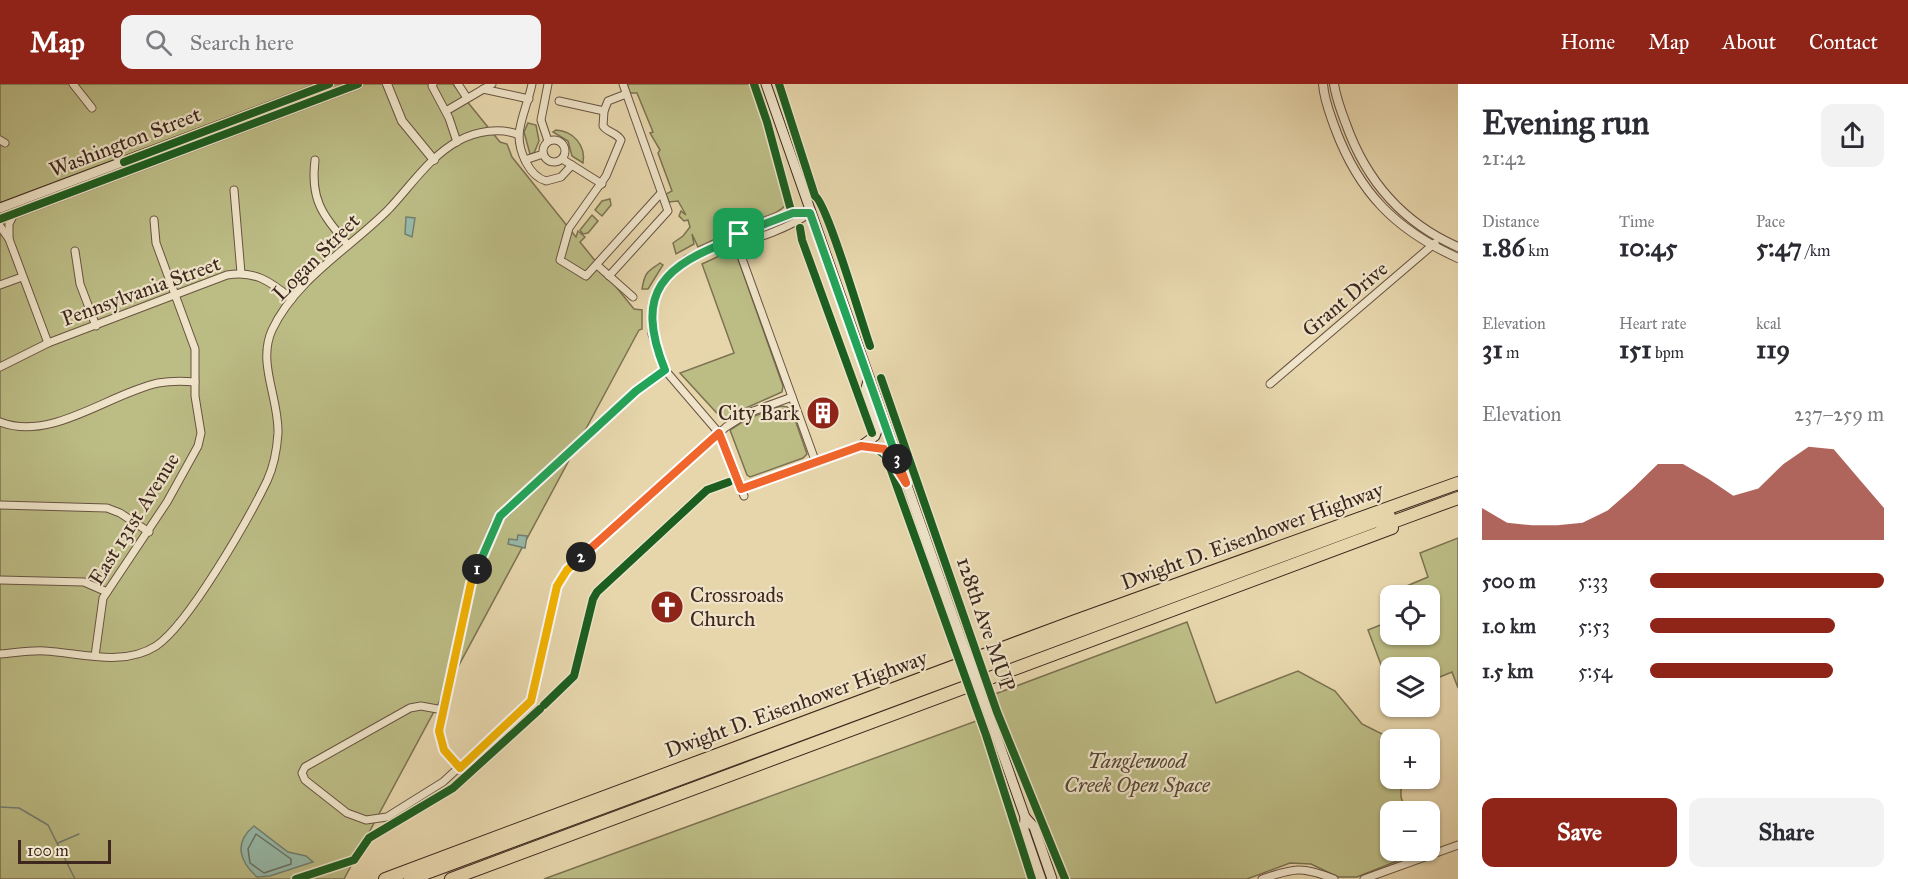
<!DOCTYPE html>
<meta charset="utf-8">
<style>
:root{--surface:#fff;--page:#f2f2f3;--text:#2b2b33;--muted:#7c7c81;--accent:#8f2418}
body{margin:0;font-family:"IM FELL Great Primer",serif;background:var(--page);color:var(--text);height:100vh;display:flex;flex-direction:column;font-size:22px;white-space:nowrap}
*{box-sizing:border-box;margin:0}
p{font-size:20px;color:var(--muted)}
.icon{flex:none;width:33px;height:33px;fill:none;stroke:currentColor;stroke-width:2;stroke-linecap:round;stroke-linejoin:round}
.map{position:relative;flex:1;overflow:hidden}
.panel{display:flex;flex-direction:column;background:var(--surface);width:450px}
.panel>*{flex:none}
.tools{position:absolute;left:1380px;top:501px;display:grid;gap:12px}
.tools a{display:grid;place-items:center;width:60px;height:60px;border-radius:12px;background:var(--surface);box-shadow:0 2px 4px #0004;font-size:30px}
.scale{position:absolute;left:18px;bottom:15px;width:93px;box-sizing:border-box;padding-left:6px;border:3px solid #3d271e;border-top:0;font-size:16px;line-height:21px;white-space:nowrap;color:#3d271e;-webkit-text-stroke:4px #efe4c9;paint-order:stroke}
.pin{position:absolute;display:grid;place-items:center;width:51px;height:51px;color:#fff;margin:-26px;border-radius:12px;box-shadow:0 3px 9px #0006}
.km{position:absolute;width:30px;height:30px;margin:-15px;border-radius:50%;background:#222;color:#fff;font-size:16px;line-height:30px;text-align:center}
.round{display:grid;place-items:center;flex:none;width:63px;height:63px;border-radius:12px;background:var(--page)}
.overview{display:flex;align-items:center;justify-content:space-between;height:102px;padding:0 24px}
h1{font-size:33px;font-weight:800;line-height:45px}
.figures{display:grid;grid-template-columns:repeat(3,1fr);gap:9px;height:102px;padding:6px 24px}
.figures div{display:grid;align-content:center}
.figures b{font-size:26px;font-weight:800}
.figures small{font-size:16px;font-weight:400}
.figures p{font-size:16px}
.chart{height:168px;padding:12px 24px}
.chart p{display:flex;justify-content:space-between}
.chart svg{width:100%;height:108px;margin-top:6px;fill:var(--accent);opacity:.7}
.button{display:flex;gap:12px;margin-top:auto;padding:12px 24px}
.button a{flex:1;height:69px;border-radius:12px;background:var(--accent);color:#fff;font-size:24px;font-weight:800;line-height:69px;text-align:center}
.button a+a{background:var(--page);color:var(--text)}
ul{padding:0 24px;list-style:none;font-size:20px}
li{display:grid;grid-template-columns:96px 72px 1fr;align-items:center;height:45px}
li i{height:15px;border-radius:8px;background:var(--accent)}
header{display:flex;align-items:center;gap:36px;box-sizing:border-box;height:84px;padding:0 30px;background:var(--accent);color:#fff}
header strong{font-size:28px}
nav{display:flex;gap:33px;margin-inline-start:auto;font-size:21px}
.search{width:420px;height:54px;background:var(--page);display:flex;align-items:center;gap:15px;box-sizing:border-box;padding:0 21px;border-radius:12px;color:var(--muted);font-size:22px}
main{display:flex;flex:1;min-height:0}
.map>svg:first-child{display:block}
.green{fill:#bcbc85;stroke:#7c7252;stroke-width:1.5}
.water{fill:#97b9a8;stroke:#737f71;stroke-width:1.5}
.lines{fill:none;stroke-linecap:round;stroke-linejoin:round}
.shore{stroke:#6a7063;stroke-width:1.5}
.stream{stroke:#737f71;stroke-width:1.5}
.minor-casing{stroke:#685342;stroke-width:9}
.tertiary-casing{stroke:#685342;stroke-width:10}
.secondary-casing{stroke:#3d271e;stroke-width:11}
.motorway-casing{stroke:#3d271e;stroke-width:14}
.minor{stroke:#efe4c9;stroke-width:7}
.tertiary{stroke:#efe4c9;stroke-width:8}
.secondary{stroke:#efe4c9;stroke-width:9}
.motorway{stroke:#e7d6ac;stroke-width:12}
.secondary-bridge-casing{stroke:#3d271e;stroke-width:11;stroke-linecap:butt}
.secondary-bridge{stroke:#efe4c9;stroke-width:9}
.cycleway-casing{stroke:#efe4c9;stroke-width:11}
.cycleway{stroke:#1b5e20;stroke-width:8}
.split-1-casing{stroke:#fff;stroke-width:12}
.split-2-casing{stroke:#fff;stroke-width:12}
.split-3-casing{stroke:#fff;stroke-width:12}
.split-4-casing{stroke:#fff;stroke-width:12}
.split-1{stroke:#22a559;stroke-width:8}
.split-2{stroke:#f5b400;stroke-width:8}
.split-3{stroke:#f0652b;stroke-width:8}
.split-4{stroke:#22a559;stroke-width:8}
.labels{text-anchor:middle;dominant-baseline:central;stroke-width:4.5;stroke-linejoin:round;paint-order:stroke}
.street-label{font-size:21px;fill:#3d271e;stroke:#efe4c9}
.poi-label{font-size:21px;fill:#3d271e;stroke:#efe4c9;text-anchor:end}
.park-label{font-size:21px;font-style:italic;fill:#564533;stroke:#efe4c9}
</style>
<header>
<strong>Map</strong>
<div class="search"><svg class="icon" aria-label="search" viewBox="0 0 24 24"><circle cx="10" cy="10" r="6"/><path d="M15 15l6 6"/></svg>Search here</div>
<nav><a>Home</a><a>Map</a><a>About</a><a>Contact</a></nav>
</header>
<main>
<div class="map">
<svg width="1458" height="795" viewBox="0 0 1458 795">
<rect width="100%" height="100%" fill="#e7d6ac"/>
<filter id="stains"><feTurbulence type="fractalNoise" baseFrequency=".00333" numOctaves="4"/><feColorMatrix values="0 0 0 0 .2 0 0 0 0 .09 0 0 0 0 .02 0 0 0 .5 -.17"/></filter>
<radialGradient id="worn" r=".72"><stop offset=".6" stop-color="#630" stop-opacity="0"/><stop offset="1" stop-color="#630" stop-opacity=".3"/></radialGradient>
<g class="green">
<polygon points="0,0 453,0 500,58 507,60 512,73 576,153 578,147 585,153 580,158 634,225 642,226 642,245 639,246 344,795 0,795"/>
<path d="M627,0H752C766,39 774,79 788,118C777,134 757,132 741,141C727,149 713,157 698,163L692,150L694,160L676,170L673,159L683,152L690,143L688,136L684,137L679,132L681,127L686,131L678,117L669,118L666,110L672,107L658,69L660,66L650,49L653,48L637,9H630Z"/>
<polygon points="528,39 536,41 539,57 534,69 530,70 524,48"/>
<path d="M556,46C573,47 586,61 583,79L572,72L568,57L553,48Z"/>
<polygon points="610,115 611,121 602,132 595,126 602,117"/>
<polygon points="592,131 598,137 588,149 583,150 580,146"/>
<polygon points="728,168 737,172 783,302 782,308 746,324 725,338 680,289 734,269 702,180"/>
<path d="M660,179L663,181L648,205H642C645,187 648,188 660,179Z"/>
<polygon points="781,322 787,323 792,327 807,370 803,374 750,393 747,391 730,346 747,335"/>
<polygon points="1458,454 1458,604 1452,588 1430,597 1430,584 1390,584 1390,592 1386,594 1368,546 1383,540 1390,516 1390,550 1430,550 1430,512 1394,511 1402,504 1428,493 1420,469"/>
<polygon points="1187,538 1216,619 1298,587 1335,607 1362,640 1392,655 1390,694 1401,695 1401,713 1406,727 1390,728 1390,766 1416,767 1415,770 1357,793 1338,793 1311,780 1290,779 1247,795 1060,795 1043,739 995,610"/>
<polygon points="979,636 1029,795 544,795"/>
</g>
<g class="water">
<polygon points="406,133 415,134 412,153 405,150"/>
<polygon points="518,451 527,452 525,464 508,460 509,455 517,456"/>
<path d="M254,742L288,768L306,772L313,778L270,792L257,793C240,778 233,759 254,742Z"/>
</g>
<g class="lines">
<polygon class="shore" points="256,750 291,775 291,780 264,789 250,779 248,765"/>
<g class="stream">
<polyline points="0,723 19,724 48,741 75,795"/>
<polyline points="58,759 79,750"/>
</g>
<defs>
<g id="minor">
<polyline points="73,0 92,24"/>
<polyline points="433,0 432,2 449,34 457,58"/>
<polyline points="458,0 467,14"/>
<path d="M532,0C529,16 520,35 519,51C519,68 529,92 546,97L561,93L572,81"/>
<polyline points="483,5 529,15"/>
<path d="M626,10L608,17L604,27L603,42C608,49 616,48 621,56L606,92L569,144L560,176L586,192L661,109"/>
<polyline points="559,17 604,27"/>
<polyline points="446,27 492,0"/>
<circle cx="554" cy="67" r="11"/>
<polyline points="0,56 5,59"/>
<polyline points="548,57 541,36 548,0"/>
<polyline points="562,75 602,100"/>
<path d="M315,76C310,117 323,131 348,161"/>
<polyline points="525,76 543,70"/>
<polyline points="234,106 241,189"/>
<polyline points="14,130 9,140 9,155 48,259"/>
<polyline points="0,142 9,155"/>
<polyline points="735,155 816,379"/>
<path d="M735,155C751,161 796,139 810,129"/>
<polyline points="75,167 80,200 96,242"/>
<polyline points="597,181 633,213"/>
<polyline points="609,192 668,127 623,0"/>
<polyline points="0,201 22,193"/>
<path d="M0,283L48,259L227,191C255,186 271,198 292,215"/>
<polyline points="1270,300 1435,159"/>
<path d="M0,338C51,358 108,310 158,299C170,297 183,297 195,298"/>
<polyline points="741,405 861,362"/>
<polyline points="744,412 719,349 665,286 652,250 653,222 662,199 672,187 687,175 735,155 745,146 793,129 810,129"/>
<polyline points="0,421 107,424 120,429 149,448"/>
<polyline points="0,496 84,498 107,508"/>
<path d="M0,570C15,569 30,566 45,567C81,569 123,583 156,562C189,540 249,434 267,397C274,382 277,365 278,349C279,314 257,279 272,246C296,195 349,165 388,126C410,103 429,73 458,57C476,47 501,43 519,51"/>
<polyline points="95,572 103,514 167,418 198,362 201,349 195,312 195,265 156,159 154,136"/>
<polyline points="443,626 421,622 410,624 305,683 302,689 305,696 347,729 366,736 387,733 443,698 531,617 557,502 567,486 726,343 748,329 792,313"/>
<polyline points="460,684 444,666 439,647 471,499 495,439 636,307 665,286"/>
<path d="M1262,795C1294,784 1302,782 1334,795"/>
<polyline points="1364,795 1458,761"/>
</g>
<g id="tertiary">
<polyline points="387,0 402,37 434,76"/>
<path d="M1323,0C1324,16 1330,30 1335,44C1359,109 1396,146 1458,174"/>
<path d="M1334,0C1336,14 1341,27 1346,40C1366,96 1403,139 1458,163"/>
</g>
<g id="secondary">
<polyline points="766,0 959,549"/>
<polyline points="0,124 329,0"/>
<polyline points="0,135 358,0"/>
<polyline points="861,362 875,352 878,344 865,307 869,294"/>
<polyline points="861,362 884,365 895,381"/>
<polyline points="989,631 1025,733 1024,746 1041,795"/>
<polyline points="1025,733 1034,743 1052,795"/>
</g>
<g id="motorway">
<polyline points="1382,442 1458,414"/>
<polyline points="385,795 1075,537 1458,399"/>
<polyline points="410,795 1389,432"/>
<polyline points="451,795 1392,444"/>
</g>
</defs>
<use href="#minor" class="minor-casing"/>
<use href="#tertiary" class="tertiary-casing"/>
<use href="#secondary" class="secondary-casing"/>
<use href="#motorway" class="motorway-casing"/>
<use href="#minor" class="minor"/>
<use href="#tertiary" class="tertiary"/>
<use href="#secondary" class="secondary"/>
<use href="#motorway" class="motorway"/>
<defs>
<polyline id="secondary-bridge" points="959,549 989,631"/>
</defs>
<use href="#secondary-bridge" class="secondary-bridge-casing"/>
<use href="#secondary-bridge" class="secondary-bridge"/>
<defs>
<g id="cycleway">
<polyline points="754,0 767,38 790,123"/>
<path d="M779,0L815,112C827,119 862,240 870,262"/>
<polyline points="124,78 329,0"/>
<polyline points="0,135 358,0"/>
<polyline points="800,144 802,156 872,349"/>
<polyline points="881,294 997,628 1065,795"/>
<polyline points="877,365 886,372 986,651 1032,795"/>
<polyline points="544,621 574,592 593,515 597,508 707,406 729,398"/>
<polyline points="296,795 354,776 369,754 453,704 540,625"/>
</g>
</defs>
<use href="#cycleway" class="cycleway-casing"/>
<use href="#cycleway" class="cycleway"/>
</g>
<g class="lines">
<defs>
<path id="split-1" d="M477,485L500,432L636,307L665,286C633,207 664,181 735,155L739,150"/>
<polyline id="split-2" points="477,485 471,499 439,647 444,666 460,684 531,617 557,502 567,486 581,473"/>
<polyline id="split-3" points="581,473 719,349 741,405 861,362 884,365 906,399 897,375"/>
<polyline id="split-4" points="739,150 793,129 810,129 897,375"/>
</defs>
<use href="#split-1" class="split-1-casing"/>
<use href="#split-2" class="split-2-casing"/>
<use href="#split-3" class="split-3-casing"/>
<use href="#split-4" class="split-4-casing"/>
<use href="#split-1" class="split-1"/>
<use href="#split-2" class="split-2"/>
<use href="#split-3" class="split-3"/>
<use href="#split-4" class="split-4"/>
</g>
<defs>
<symbol id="building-disc" viewBox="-11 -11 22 22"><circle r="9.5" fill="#8f2418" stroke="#efe4c9"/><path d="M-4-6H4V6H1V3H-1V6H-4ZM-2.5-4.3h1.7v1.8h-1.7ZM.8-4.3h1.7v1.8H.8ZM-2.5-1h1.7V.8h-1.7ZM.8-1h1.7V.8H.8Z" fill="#fff"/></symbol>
<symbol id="church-disc" viewBox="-11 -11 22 22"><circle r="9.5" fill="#8f2418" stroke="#efe4c9"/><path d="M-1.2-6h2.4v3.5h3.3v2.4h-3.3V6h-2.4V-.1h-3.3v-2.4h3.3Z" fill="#fff"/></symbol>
</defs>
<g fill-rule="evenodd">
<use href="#building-disc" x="804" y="310" width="38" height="38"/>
<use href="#church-disc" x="648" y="504" width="38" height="38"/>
</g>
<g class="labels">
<g class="street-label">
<text transform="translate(125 58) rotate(-21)">Washington Street</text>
<text transform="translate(316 173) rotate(-45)">Logan Street</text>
<text transform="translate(141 207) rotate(-20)">Pennsylvania Street</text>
<text transform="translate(1345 215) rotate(-40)">Grant Drive</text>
<text transform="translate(134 435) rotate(-58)">East 131st Avenue</text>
<text transform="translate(1252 452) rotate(-20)">Dwight D. Eisenhower Highway</text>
<text transform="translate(986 540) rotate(71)">128th Ave MUP</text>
<text transform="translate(796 620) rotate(-20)">Dwight D. Eisenhower Highway</text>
</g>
<g class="poi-label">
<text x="800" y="329">City Bark</text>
<text x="690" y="511" text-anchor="start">Crossroads<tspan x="690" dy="24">Church</tspan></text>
</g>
<g class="park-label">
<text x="1137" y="677">Tanglewood<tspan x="1137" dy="24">Creek Open Space</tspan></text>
</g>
</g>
<rect width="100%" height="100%" filter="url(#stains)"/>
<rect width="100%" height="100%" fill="url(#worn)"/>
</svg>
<div class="tools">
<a><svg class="icon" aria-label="locate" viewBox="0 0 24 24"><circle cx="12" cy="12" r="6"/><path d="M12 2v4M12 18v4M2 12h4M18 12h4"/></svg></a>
<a><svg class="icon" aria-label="layers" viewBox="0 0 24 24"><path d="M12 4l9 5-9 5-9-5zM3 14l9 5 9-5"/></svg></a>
<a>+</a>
<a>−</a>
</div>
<div class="scale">100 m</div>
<div class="pin" style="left:739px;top:150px;background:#1e9e55"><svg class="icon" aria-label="arrive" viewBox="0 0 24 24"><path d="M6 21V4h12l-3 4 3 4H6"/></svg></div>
<b class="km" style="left:477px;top:485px">1</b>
<b class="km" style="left:581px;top:473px">2</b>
<b class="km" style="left:897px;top:375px">3</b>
</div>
<section class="panel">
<div class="overview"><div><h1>Evening run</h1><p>21:42</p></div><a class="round"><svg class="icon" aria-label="share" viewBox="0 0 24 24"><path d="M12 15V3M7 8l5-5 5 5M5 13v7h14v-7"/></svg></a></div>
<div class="figures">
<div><p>Distance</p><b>1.86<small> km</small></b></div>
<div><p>Time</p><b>10:45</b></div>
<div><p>Pace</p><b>5:47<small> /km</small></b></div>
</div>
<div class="figures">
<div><p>Elevation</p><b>31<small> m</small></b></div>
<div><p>Heart rate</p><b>151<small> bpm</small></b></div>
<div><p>kcal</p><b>119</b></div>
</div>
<div class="chart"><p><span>Elevation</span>237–259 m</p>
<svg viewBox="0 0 160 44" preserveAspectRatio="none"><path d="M0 44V31L10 37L20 38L30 38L40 37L50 32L60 23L70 13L80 13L90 19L100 26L110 23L120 13L130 6L140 7L150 19L160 31V44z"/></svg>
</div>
<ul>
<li><b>500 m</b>5:33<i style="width:100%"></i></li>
<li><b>1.0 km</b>5:53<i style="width:79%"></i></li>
<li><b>1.5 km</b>5:54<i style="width:78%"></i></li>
</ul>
<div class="button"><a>Save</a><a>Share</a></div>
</section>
</main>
